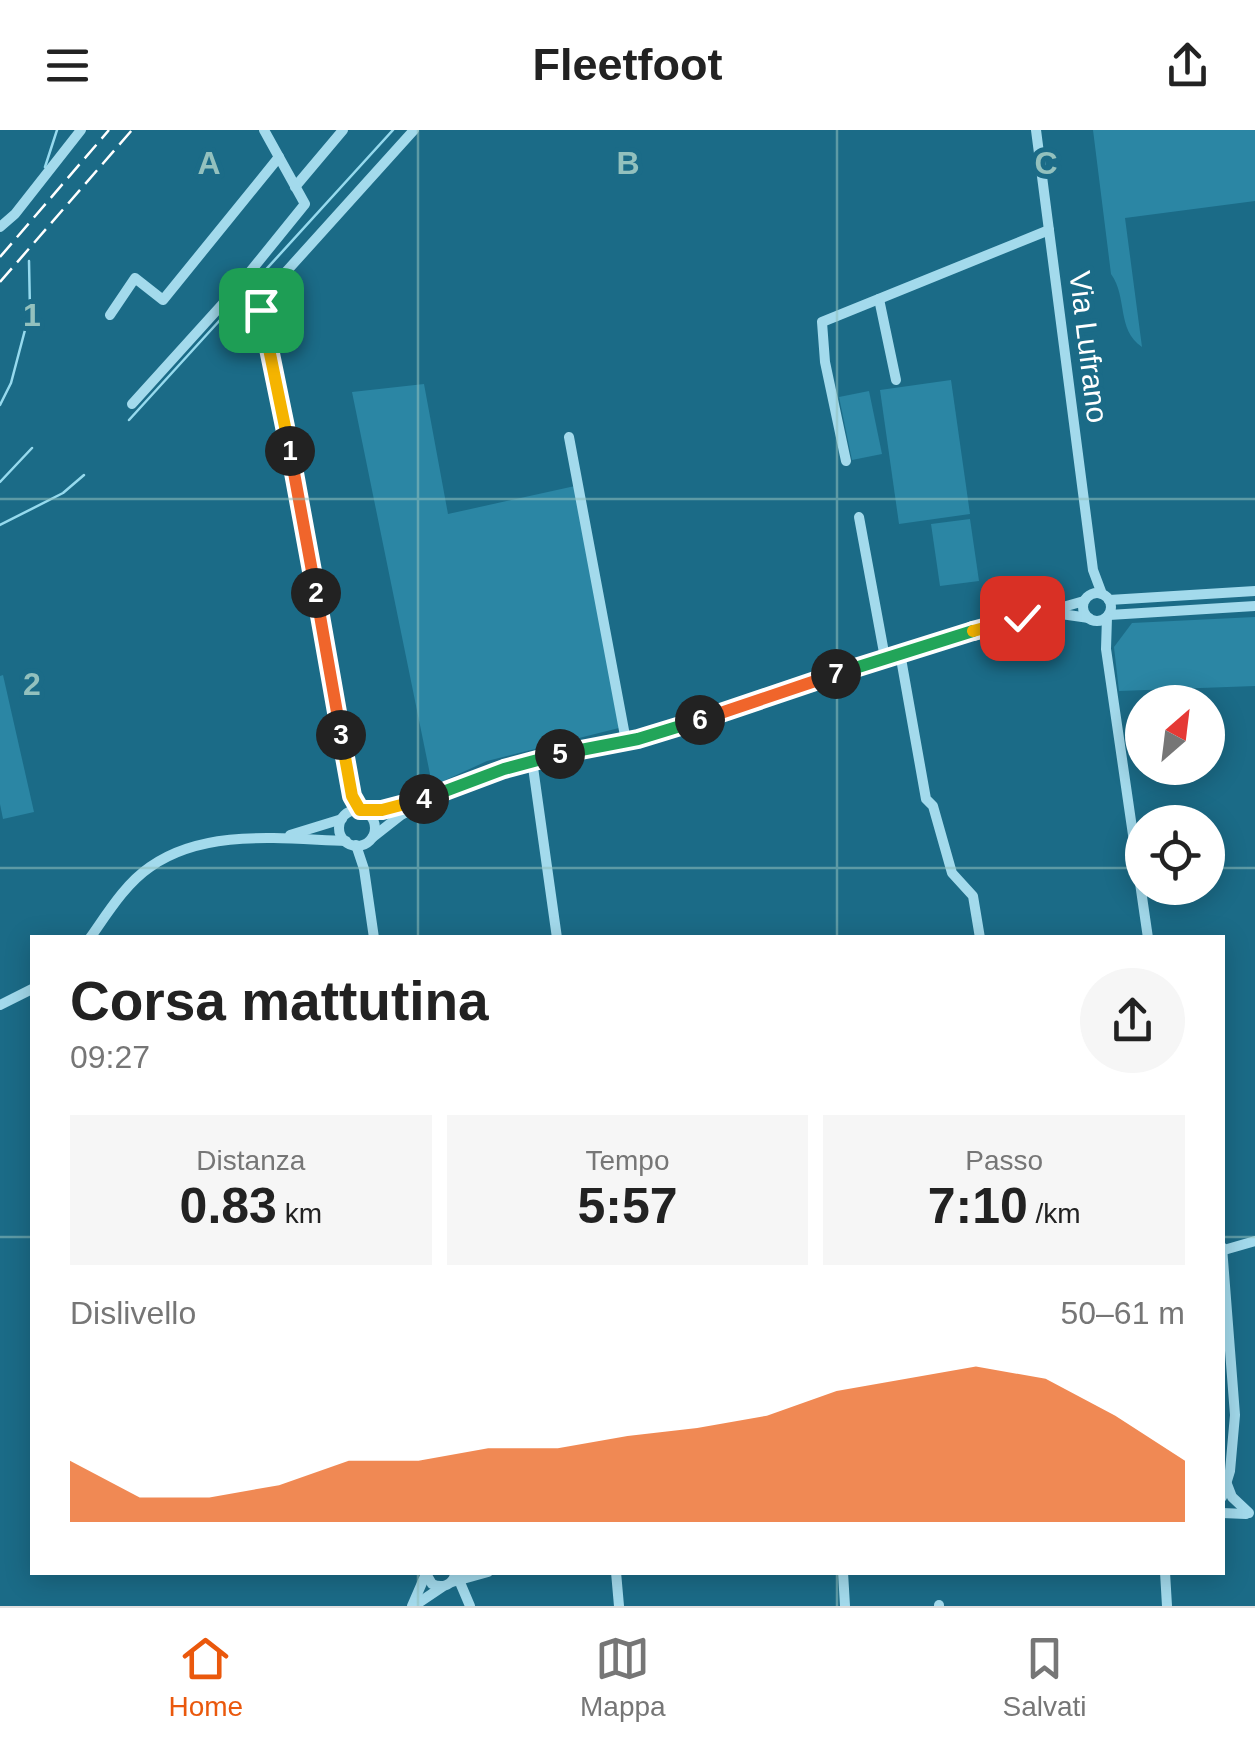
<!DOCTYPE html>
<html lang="it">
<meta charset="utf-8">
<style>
:root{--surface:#fff;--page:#f6f6f6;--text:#222;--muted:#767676;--line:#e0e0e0;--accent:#ea580c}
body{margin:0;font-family:Helvetica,sans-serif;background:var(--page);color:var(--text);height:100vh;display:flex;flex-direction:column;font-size:38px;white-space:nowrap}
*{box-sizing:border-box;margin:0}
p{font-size:32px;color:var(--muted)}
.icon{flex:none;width:55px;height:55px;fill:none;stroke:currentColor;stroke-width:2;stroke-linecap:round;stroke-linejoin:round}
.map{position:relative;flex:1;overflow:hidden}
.panel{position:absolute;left:30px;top:805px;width:1195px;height:640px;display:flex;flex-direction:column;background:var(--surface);border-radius:0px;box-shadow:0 5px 25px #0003}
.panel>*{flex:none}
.needle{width:65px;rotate:28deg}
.buttons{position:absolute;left:1125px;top:555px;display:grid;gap:20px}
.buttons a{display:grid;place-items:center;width:100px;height:100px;border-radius:50%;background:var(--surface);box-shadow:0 5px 25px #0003;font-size:50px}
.pin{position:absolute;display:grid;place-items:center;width:85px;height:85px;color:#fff;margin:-42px;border-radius:20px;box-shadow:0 5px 15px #0006}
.km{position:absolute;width:50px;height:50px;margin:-25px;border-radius:50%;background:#222;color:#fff;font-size:28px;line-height:50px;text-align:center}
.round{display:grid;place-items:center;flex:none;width:105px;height:105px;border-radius:52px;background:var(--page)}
.headline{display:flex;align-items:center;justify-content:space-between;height:170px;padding:0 40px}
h1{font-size:55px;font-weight:700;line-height:75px}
.stats{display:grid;grid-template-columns:repeat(3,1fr);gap:15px;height:170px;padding:10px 40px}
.stats div{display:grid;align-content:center;border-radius:0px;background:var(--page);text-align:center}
.stats b{font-size:50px;font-weight:700}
.stats small{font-size:28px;font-weight:400}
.stats p{font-size:28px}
.chart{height:280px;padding:20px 40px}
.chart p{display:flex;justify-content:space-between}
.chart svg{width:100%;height:180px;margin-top:10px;fill:var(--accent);opacity:.7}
header{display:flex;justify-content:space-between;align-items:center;height:130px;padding:0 40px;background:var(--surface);font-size:45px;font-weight:700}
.dock{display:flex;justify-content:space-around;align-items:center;height:140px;border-top:2px solid var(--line);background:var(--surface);font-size:28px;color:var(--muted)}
.dock a{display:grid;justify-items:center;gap:5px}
.dock .active{color:var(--accent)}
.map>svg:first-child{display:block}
.green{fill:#2b86a4}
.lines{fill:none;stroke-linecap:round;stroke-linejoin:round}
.stream{stroke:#96daee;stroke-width:2.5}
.minor{stroke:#a3daec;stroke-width:10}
.rail{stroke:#fff;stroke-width:2.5;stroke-dasharray:18 8;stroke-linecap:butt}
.split-1-casing{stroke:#fff;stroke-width:20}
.split-2-casing{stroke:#fff;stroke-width:20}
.split-3-casing{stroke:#fff;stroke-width:20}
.split-4-casing{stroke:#fff;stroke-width:20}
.split-5-casing{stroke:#fff;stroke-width:20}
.split-6-casing{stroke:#fff;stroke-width:20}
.split-7-casing{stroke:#fff;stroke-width:20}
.split-8-casing{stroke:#fff;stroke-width:20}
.split-9-casing{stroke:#fff;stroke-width:20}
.split-1{stroke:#f5b400;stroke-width:12}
.split-2{stroke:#f0652b;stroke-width:12}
.split-3{stroke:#f0652b;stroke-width:12}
.split-4{stroke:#f5b400;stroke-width:12}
.split-5{stroke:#22a559;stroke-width:12}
.split-6{stroke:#22a559;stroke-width:12}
.split-7{stroke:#f0652b;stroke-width:12}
.split-8{stroke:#22a559;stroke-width:12}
.split-9{stroke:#f5b400;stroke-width:12}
.grid{fill:none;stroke:#93c1be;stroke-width:2.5;stroke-opacity:0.55}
.labels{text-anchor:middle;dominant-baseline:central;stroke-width:10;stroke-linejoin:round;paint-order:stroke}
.street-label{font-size:30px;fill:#fff;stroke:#1b6b87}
.grid-label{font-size:32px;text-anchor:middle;font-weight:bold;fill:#93c1be;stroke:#1b6b87;stroke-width:10;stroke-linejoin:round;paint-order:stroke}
</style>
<header><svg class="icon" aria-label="menu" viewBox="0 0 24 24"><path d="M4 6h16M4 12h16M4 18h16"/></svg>Fleetfoot<svg class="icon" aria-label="share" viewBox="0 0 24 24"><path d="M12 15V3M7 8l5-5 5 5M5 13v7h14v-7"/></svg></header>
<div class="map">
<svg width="1255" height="1476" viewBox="0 0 1255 1476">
<rect width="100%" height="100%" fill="#1b6b87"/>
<g class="green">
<path d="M1093,0H1255V71L1125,88L1142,217C1116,199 1128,168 1111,144Z"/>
<polygon points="951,250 970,384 899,394 880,260"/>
<polygon points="424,254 448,384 575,356 619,598 487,631 437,654 431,649 352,262"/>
<polygon points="869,261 882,324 852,330 839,267"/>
<polygon points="970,389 979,451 940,456 931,394"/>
<polygon points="1255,487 1255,556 1119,561 1114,517 1132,493"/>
<polygon points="3,545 34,682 3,689 0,674 0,546"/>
</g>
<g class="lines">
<g class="stream">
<polyline points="45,37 57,0"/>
<polyline points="0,275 11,253 30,181 29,131"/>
<polyline points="129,290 393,0"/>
<polyline points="0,352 32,318"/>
<polyline points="0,395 63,363 84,345"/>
</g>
<g class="minor">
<polyline points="1036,0 1093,440 1102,464"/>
<polyline points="295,57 343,0"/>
<polyline points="0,97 15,84 81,0"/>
<polyline points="879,169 896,250"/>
<polyline points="110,185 135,148 163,170 279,27"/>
<polyline points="132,274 237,158 305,74 264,0"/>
<polyline points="569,307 626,611"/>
<polyline points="846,331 825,232 822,192 1049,100"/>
<polyline points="859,387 885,528"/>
<circle cx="1097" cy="477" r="14"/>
<polyline points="1109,470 1255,461"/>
<polyline points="1054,483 1089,488"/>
<polyline points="1109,485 1255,476"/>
<polyline points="1107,487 1106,519 1148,808"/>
<polyline points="900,523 926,669 933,676 952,743 973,766 980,808"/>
<polyline points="532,630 557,808"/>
<polyline points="360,680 353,666 286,299 261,180 264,168 275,154 414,0"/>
<circle cx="357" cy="698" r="18"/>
<polyline points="366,682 419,670"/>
<polyline points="290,705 342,689"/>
<polyline points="373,707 401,685 439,664 504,639 532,630 666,601 885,528 1084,471"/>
<polyline points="356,715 364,739 374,808"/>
<path d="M90,808C107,784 125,754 150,737C205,698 282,709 346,711"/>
<polyline points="0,875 32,859"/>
<polyline points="1222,1117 1235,1285 1230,1341 1222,1367"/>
<polyline points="1224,1120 1255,1111"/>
<polyline points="1227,1354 1232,1367 1249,1383"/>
<polyline points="1222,1383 1246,1384"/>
<path d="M425,1442L432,1454C443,1459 453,1455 456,1442"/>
<polyline points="616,1442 619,1476"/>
<polyline points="843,1442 845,1476"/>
<polyline points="1165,1442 1167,1476"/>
<polyline points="456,1443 470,1476"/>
<polyline points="452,1452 488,1442"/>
<polyline points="939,1475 939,1476"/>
<polyline points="412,1476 425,1446"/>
<polyline points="414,1476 442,1457"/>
</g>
<g class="rail">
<polyline points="0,127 109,0"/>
<polyline points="0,152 132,0"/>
</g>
</g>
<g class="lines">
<defs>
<polyline id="split-1" points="261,180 290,321"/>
<polyline id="split-2" points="290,321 316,463"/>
<polyline id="split-3" points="316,463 341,605"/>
<polyline id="split-4" points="341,605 352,666 360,680 382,680 424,669"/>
<polyline id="split-5" points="424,669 504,639 560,624"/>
<polyline id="split-6" points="560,624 638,609 700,590"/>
<polyline id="split-7" points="700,590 836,544"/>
<polyline id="split-8" points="836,544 973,501"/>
<polyline id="split-9" points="973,501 1022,488"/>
</defs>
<use href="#split-1" class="split-1-casing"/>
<use href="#split-2" class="split-2-casing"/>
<use href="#split-3" class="split-3-casing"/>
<use href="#split-4" class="split-4-casing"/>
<use href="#split-5" class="split-5-casing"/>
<use href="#split-6" class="split-6-casing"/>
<use href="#split-7" class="split-7-casing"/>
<use href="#split-8" class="split-8-casing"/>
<use href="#split-9" class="split-9-casing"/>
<use href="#split-1" class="split-1"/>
<use href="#split-2" class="split-2"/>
<use href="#split-3" class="split-3"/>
<use href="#split-4" class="split-4"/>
<use href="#split-5" class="split-5"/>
<use href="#split-6" class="split-6"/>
<use href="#split-7" class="split-7"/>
<use href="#split-8" class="split-8"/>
<use href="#split-9" class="split-9"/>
</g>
<path class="grid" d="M418,0V808M837,0V808M0,369H1255M0,738H1142M1208,738H1255M0,1107H32M1222,1107H1255M418,1442V1476M837,1442V1476"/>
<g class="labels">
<g class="street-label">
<text transform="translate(1089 217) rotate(83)">Via Lufrano</text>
</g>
</g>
<g class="grid-label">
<text x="209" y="44">A</text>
<text x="628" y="44">B</text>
<text x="1046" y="44">C</text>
<text x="32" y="196">1</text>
<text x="32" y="565">2</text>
</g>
</svg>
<div class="buttons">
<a><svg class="needle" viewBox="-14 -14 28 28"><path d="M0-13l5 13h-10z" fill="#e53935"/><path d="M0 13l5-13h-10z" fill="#767676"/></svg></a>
<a><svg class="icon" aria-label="locate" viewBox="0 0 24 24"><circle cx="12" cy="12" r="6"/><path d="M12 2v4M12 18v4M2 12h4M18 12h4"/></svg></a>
</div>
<div class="pin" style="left:261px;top:180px;background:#1e9e55"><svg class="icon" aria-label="arrive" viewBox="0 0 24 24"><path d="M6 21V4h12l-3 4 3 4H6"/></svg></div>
<div class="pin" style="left:1022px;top:488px;background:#d93025"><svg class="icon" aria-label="check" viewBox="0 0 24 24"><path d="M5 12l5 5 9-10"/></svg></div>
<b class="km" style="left:290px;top:321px">1</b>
<b class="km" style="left:316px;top:463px">2</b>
<b class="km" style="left:341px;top:605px">3</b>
<b class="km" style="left:424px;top:669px">4</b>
<b class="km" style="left:560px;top:624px">5</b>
<b class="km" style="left:700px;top:590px">6</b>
<b class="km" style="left:836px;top:544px">7</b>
<section class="panel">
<div class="headline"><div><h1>Corsa mattutina</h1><p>09:27</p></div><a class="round"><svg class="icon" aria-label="share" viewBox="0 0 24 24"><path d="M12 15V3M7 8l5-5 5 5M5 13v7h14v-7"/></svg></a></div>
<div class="stats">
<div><p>Distanza</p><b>0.83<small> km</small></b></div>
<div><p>Tempo</p><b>5:57</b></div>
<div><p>Passo</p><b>7:10<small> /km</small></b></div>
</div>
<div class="chart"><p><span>Dislivello</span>50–61 m</p>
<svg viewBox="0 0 160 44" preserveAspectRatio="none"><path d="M0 44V29L10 38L20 38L30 35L40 29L50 29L60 26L70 26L80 23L90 21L100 18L110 12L120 9L130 6L140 9L150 18L160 29V44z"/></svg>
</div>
</section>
</div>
<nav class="dock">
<a class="active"><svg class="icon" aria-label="home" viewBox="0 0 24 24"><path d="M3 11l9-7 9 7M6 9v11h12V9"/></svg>Home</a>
<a><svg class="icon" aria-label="map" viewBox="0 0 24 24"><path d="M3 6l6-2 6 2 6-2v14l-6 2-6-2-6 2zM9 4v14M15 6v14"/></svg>Mappa</a>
<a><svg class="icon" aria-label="saved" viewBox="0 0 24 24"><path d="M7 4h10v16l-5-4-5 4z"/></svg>Salvati</a>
</nav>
